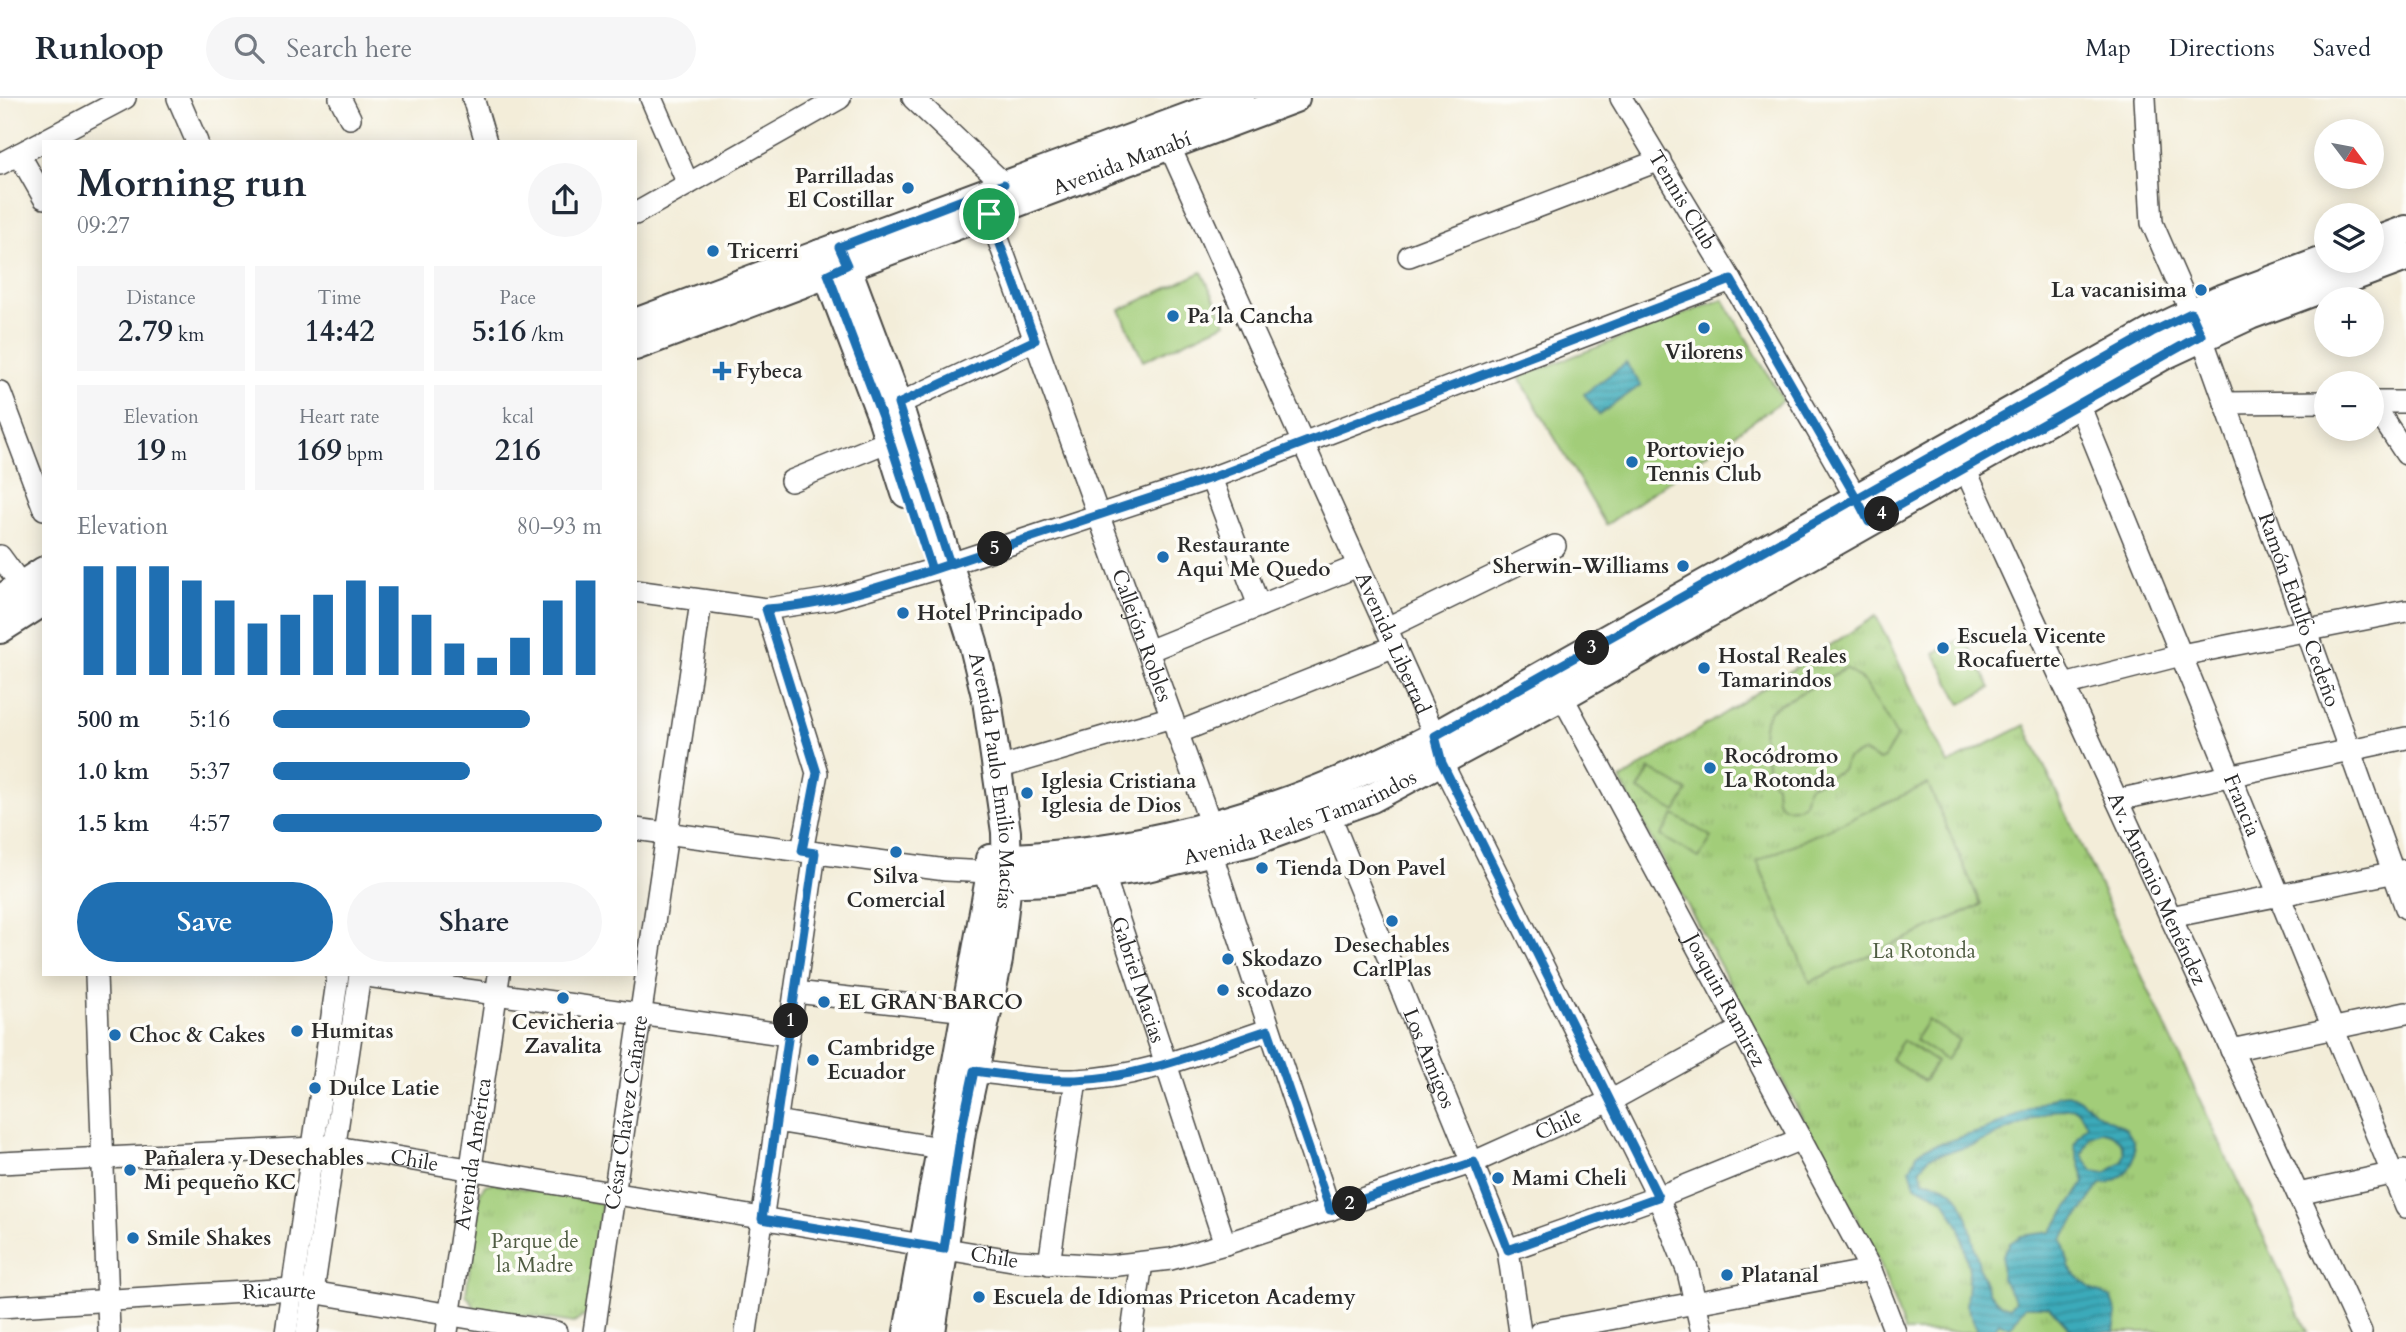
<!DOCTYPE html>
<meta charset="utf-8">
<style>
:root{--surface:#fff;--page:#f6f6f7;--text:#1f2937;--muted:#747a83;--line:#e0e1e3;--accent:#1f6fb2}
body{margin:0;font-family:Cardo,serif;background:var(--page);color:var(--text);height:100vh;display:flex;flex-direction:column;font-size:26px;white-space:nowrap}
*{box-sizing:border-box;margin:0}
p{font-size:23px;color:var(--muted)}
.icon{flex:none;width:38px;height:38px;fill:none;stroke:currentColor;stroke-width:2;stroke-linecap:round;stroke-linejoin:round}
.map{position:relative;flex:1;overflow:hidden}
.drawer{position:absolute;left:42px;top:42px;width:595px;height:836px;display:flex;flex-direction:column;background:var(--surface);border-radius:0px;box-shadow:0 4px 18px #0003}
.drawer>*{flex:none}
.needle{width:46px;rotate:122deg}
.controls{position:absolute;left:2314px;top:21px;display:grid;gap:14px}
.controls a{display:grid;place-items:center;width:70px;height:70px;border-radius:50%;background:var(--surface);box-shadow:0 4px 18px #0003;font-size:35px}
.pin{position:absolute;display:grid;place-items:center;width:60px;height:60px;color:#fff;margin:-30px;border:4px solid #fff;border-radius:50%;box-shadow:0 2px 7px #0007}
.km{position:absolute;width:35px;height:35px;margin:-18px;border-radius:50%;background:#222;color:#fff;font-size:19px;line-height:35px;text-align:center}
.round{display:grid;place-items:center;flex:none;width:74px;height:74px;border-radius:37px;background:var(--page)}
.summary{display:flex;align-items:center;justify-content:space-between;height:119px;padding:0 35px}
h1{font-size:38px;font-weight:700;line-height:52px}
.stats{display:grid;grid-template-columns:repeat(3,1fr);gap:10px;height:119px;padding:7px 35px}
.stats div{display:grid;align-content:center;border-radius:0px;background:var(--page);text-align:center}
.stats b{font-size:30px;font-weight:700}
.stats small{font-size:19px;font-weight:400}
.stats p{font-size:19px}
.chart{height:196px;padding:14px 35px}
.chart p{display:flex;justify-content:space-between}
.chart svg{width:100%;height:126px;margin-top:7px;stroke:var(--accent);stroke-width:6}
.cta{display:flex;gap:14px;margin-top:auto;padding:14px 35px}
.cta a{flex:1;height:80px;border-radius:42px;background:var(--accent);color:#fff;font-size:28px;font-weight:700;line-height:80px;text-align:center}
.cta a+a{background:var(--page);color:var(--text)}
ul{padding:0 35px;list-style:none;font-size:23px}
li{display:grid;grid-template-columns:112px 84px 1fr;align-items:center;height:52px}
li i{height:18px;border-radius:9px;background:var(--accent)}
header{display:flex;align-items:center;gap:42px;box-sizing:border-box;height:98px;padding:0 35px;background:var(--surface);border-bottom:2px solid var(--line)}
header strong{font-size:33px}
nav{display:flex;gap:38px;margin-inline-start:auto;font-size:24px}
.search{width:490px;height:63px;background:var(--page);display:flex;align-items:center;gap:18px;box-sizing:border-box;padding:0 24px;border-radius:38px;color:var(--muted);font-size:26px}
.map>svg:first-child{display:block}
.park{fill:url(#park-tufts);stroke:#667c52;stroke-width:2}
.garden{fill:#a2cd79;stroke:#667c52;stroke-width:2}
.water{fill:url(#water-rules);stroke:#336a72;stroke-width:2;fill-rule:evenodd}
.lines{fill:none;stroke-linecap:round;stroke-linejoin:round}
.minor-casing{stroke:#494845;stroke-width:24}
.major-casing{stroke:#494845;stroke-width:32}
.minor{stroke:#fff;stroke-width:21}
.major{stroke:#fff;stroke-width:28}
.route-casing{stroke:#fff;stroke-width:14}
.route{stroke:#1f6fb2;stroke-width:9}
.poi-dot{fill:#1f6fb2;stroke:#fdfcf7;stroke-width:2.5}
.labels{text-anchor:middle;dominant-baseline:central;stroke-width:7;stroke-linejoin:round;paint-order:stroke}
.street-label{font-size:21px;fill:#2b2b2b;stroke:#fdfcf7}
.poi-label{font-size:21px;font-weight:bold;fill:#2b2b2b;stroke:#fdfcf7;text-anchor:start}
.park-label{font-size:21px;fill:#4f5c42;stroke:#fdfcf7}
</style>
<header>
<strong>Runloop</strong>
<div class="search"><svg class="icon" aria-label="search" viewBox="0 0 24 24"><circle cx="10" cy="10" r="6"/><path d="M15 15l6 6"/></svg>Search here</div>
<nav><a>Map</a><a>Directions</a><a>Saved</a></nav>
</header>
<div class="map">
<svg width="2406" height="1234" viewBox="0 0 2406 1234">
<defs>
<pattern id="park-tufts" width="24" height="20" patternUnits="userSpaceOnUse" patternTransform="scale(1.75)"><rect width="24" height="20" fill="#a2cd79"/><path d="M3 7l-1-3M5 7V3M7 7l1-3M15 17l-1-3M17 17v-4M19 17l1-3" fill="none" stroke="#8cb069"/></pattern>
<pattern id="water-rules" width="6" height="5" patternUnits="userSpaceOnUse" patternTransform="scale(1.75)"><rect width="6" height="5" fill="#3baaba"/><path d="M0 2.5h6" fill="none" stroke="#328b97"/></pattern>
</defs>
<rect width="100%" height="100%" fill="#fdfcf7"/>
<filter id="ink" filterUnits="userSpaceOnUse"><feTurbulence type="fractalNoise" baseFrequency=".0143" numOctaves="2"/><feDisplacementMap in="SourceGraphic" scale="14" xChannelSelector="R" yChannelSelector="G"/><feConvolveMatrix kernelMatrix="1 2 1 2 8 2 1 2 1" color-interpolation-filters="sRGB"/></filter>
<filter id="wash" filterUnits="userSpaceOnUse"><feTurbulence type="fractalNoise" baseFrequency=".00686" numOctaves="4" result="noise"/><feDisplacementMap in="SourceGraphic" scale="28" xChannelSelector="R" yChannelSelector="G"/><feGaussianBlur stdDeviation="1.57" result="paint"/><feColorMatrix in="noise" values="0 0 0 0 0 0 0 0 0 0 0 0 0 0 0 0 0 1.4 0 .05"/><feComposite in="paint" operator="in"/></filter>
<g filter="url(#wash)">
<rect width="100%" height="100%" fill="#f3edd9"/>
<g class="park">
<polygon points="1876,518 1948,666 2025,627 2308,1234 1905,1234 1878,1160 1620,682"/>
<polygon points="493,1085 602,1105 587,1216 574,1225 475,1210 466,1196 480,1095 485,1087"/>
</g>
<g class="garden">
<polygon points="1202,174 1226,225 1143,263 1120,212"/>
<polygon points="1723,201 1783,302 1606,427 1519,279"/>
<polygon points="1964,539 1991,590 1961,606 1934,555"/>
<path d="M1846,570L1865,585L1897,638L1884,660L1879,662L1863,654L1847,660L1842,672L1808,689L1804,705C1794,713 1784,712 1777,702L1776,687L1769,679L1763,639L1764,628L1770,612Z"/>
<polygon points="1650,671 1688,693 1676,714 1638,692"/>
<polygon points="1928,686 1981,807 1810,884 1757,763"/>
<polygon points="1674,717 1712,739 1699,760 1661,738"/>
<polygon points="1928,922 1959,942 1946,962 1915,942"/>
<polygon points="1903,942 1936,964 1924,983 1891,961"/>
</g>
<g class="water">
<polygon points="1626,265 1641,287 1599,317 1584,296"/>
<path d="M2068,996C2084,1001 2092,1013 2105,1020C2113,1025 2122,1025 2128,1034C2145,1057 2127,1084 2101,1086L2062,1141L2070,1171L2090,1191L2112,1200L2117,1216L2114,1234H2073L2049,1208H2025L2010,1230L1999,1224L1993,1234H1978L1966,1207L1969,1172L1960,1130L1944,1101L1915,1087L1910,1071L1917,1056L1925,1050L1985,1032L2058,997ZM2073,1010L2079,1013L2087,1026L2074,1047L2085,1084L2051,1134L2021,1138L2010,1145L2002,1158L2001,1178L2015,1203L2010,1209C1971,1201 1980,1128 1957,1098C1948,1087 1935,1085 1923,1082L1920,1070L1930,1059L1974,1047L2052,1013ZM2103,1033C2119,1036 2127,1048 2122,1064L2106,1075L2093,1073L2082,1057L2090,1038Z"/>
</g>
</g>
<g filter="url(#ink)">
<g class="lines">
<defs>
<g id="minor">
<polyline points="178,0 197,44"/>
<polyline points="340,0 350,20"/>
<polyline points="473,0 486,44"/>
<polyline points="651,0 688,86"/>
<path id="s1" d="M913,0L1004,86L989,116L1211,727V754L1330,1112"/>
<path id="s2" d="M1621,0L1731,182L1863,412"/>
<path id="s3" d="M2145,0L2152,125L2201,237L2406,810"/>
<path id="s4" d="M1164,36L1435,638L1442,665L1658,1099L1688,1174L1702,1234"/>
<polyline points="19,56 44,100"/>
<polyline points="0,66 125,0"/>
<polyline points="635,116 840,0"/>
<polyline points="1409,158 1660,62"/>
<polyline points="0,294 44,411"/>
<path id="s5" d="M2074,294L2406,1109"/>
<polyline points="2371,304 2406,304"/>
<polyline points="2372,304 2406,356"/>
<polyline points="2225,305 2326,304"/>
<polyline points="898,306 1035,242"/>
<path id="s6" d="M1959,358L2361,1234"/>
<polyline points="1211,380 1259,508"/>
<polyline points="791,383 889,343"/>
<polyline points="0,458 22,488"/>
<polyline points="635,493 766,511 832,501 932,472 1211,380 1731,182"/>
<polyline points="766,511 817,675 802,753"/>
<polyline points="1387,530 1555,448"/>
<polyline points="1148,553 1358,468"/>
<path id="s7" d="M1555,585L1871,1172L1895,1234"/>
<polyline points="2064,587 2181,557 2406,513"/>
<polyline points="1177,635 1395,548"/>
<polyline points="998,670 1172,619"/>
<polyline points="2117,702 2406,640"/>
<path id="s8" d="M1324,703L1508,1152L1520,1234"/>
<polyline points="635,731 946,772 990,774"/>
<path id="s9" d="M1104,777L1225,1146"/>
<polyline points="2170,819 2406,772"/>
<polyline points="96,877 109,1234"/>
<polyline points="360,877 789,937"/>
<polyline points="795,894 967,913"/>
<polyline points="2231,952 2406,915"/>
<path d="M974,973C1008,977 1042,983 1076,982C1141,980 1207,952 1268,932"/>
<polyline points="776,1023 940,1050"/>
<path id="s10" d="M0,1065L336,1049L1018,1163L1109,1168L1171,1161L1225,1146L1474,1064L1610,1003L1741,931"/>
<polyline points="2298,1096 2404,1073"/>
<polyline points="1508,1152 1658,1099 1801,1041"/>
<polyline points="1049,1166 1076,982"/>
<path id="s11" d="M0,1209L293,1191L556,1234"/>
<polyline points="286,1234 338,877"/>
<polyline points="307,1234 360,877"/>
<path id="s12" d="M447,1234L499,877"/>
<path id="s13" d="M594,1234L701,504"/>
<polyline points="746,1234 815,755"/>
<polyline points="1132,1234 1142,1165"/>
<polyline points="1540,1234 1871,1172"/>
</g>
<g id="major">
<polyline points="2371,145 2406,132"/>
<path id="s14" d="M839,149L898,306L973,544L987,602L1006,734L1007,785L998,862L961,1034L931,1234"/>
<polyline points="820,156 882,319 906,395"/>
<polyline points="635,225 1240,0"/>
<path id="s15" d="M635,248L1295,0"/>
<polyline points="0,502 44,473"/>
<polyline points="0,531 44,503"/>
<path d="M990,761C1146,757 1298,710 1435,638L2152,234L2219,202L2326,162"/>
<path id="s16" d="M989,785L1054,783L1147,769L1250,744L1372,700L1562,598L2164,257L2250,217L2406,159"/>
<polyline points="908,1234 989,786"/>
</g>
</defs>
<use href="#minor" class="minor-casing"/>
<use href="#major" class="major-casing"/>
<use href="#minor" class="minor"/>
<use href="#major" class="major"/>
</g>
</g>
<g class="lines" filter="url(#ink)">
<defs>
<path id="route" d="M989,116L1035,242L898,306L950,466C891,486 828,507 766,511L817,675L802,753L815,755L762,1121L944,1151L961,1034L974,973C1008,977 1042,983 1076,982C1141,980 1207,952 1268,932L1330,1112L1474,1064L1508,1152L1658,1099L1442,665L1435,638L2152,234L2191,215L2201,237L1869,424L1857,401L1731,182L1211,380L932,472L882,319L828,176L847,167L839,149L1004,86L989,116"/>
</defs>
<use href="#route" class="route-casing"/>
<use href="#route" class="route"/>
</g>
<g class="poi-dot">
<circle cx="908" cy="90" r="7"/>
<circle cx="713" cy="153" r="7"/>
<circle cx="2201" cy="192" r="7"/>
<circle cx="1173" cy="218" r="7"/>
<circle cx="1704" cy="230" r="7"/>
<path d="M718.5 262.5h7v7h7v7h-7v7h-7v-7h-7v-7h7z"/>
<circle cx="1632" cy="364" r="7"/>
<circle cx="1163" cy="459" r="7"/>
<circle cx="1683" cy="468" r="7"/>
<circle cx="903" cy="515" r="7"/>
<circle cx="1943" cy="550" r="7"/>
<circle cx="1704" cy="570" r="7"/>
<circle cx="1710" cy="670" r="7"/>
<circle cx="1027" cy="695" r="7"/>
<circle cx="896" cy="754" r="7"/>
<circle cx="1262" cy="770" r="7"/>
<circle cx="1392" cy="823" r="7"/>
<circle cx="1228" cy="861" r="7"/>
<circle cx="1223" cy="892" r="7"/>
<circle cx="563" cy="900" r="7"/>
<circle cx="824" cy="904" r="7"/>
<circle cx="297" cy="933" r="7"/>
<circle cx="115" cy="937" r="7"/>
<circle cx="813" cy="962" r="7"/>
<circle cx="315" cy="990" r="7"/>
<circle cx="130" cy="1072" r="7"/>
<circle cx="1498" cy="1080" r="7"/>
<circle cx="133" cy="1140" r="7"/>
<circle cx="1727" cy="1177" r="7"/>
<circle cx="979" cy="1199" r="7"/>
</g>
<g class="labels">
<g class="street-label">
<text stroke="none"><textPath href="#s15" startOffset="520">Avenida Manabí</textPath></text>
<text stroke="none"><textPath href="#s2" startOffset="119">Tennis Club</textPath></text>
<text stroke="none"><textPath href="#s3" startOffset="539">Ramón Edulfo Cedeño</textPath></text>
<text stroke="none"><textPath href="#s1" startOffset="607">Callejón Robles</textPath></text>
<text stroke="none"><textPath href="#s4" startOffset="558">Avenida Libertad</textPath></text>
<text stroke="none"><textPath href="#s14" startOffset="558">Avenida Paulo Emilio Macías</textPath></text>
<text stroke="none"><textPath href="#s5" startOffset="446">Francia</textPath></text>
<text stroke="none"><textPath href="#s16" startOffset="320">Avenida Reales Tamarindos</textPath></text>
<text stroke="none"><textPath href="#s6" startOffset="476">Av. Antonio Menéndez</textPath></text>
<text stroke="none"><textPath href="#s9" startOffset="110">Gabriel Macias</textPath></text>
<text stroke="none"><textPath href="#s7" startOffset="360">Joaquin Ramirez</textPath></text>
<text stroke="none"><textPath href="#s8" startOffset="278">Los Amigos</textPath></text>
<text stroke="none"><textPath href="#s13" startOffset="222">César Chávez Cañarte</textPath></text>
<text stroke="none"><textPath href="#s10" startOffset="1592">Chile</textPath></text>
<text stroke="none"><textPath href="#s12" startOffset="180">Avenida América</textPath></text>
<text stroke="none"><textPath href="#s10" startOffset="416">Chile</textPath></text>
<text stroke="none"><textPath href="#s10" startOffset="1004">Chile</textPath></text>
<text stroke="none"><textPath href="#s11" startOffset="280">Ricaurte</textPath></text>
</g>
<g class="poi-label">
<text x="894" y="78" text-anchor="end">Parrilladas<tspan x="894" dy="24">El Costillar</tspan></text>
<text x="727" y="153">Tricerri</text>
<text x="2187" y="192" text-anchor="end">La vacanisima</text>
<text x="1187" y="218">Pa´la Cancha</text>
<text x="1704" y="254" text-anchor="middle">Vilorens</text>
<text x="736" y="273">Fybeca</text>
<text x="1646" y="352">Portoviejo<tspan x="1646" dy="24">Tennis Club</tspan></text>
<text x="1177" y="447">Restaurante<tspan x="1177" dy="24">Aqui Me Quedo</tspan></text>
<text x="1669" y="468" text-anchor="end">Sherwin-Williams</text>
<text x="917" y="515">Hotel Principado</text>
<text x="1957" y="538">Escuela Vicente<tspan x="1957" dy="24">Rocafuerte</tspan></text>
<text x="1718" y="558">Hostal Reales<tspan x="1718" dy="24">Tamarindos</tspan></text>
<text x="1724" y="658">Rocódromo<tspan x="1724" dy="24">La Rotonda</tspan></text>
<text x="1041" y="683">Iglesia Cristiana<tspan x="1041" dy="24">Iglesia de Dios</tspan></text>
<text x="1276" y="770">Tienda Don Pavel</text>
<text x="896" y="778" text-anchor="middle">Silva<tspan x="896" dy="24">Comercial</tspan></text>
<text x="1392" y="847" text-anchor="middle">Desechables<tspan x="1392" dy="24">CarlPlas</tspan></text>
<text x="1242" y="861">Skodazo</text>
<text x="1237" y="892">scodazo</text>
<text x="838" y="904">EL GRAN BARCO</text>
<text x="563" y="924" text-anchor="middle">Cevicheria<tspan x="563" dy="24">Zavalita</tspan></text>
<text x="311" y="933">Humitas</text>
<text x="129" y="937">Choc &amp; Cakes</text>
<text x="827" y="950">Cambridge<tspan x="827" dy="24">Ecuador</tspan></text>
<text x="329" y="990">Dulce Latie</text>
<text x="144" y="1060">Pañalera y Desechables<tspan x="144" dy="24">Mi pequeño KC</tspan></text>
<text x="1512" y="1080">Mami Cheli</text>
<text x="147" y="1140">Smile Shakes</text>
<text x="1741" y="1177">Platanal</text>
<text x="993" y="1199">Escuela de Idiomas Priceton Academy</text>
</g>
<g class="park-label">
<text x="1924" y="853">La Rotonda</text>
<text x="535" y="1143">Parque de<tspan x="535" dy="24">la Madre</tspan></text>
</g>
</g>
</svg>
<div class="controls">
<a><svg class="needle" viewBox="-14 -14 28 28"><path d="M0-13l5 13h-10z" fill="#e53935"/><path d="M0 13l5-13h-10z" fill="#747a83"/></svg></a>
<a><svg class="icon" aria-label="layers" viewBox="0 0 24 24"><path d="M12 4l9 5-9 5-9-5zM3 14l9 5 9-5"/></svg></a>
<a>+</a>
<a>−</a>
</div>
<div class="pin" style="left:989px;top:116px;background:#1e9e55"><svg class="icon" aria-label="arrive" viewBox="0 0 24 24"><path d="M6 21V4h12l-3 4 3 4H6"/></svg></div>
<b class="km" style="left:791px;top:923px">1</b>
<b class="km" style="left:1350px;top:1106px">2</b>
<b class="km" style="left:1592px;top:550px">3</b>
<b class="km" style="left:1882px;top:416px">4</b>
<b class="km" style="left:995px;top:451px">5</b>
<section class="drawer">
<div class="summary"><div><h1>Morning run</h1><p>09:27</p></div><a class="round"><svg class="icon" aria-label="share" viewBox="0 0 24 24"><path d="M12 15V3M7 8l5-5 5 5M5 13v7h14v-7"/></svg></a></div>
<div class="stats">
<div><p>Distance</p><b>2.79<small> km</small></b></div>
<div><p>Time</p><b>14:42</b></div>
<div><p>Pace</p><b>5:16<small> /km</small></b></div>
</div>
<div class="stats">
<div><p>Elevation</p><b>19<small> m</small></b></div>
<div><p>Heart rate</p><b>169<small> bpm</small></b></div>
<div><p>kcal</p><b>216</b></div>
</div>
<div class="chart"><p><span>Elevation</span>80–93 m</p>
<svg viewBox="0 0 160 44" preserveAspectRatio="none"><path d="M5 44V6M15 44V6M25 44V6M35 44V11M45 44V18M55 44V26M65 44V23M75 44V16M85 44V11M95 44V13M105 44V23M115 44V33M125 44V38M135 44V31M145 44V18M155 44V11"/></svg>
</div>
<ul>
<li><b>500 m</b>5:16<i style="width:78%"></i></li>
<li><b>1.0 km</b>5:37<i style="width:60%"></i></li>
<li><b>1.5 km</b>4:57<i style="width:100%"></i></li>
</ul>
<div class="cta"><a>Save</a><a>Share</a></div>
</section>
</div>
